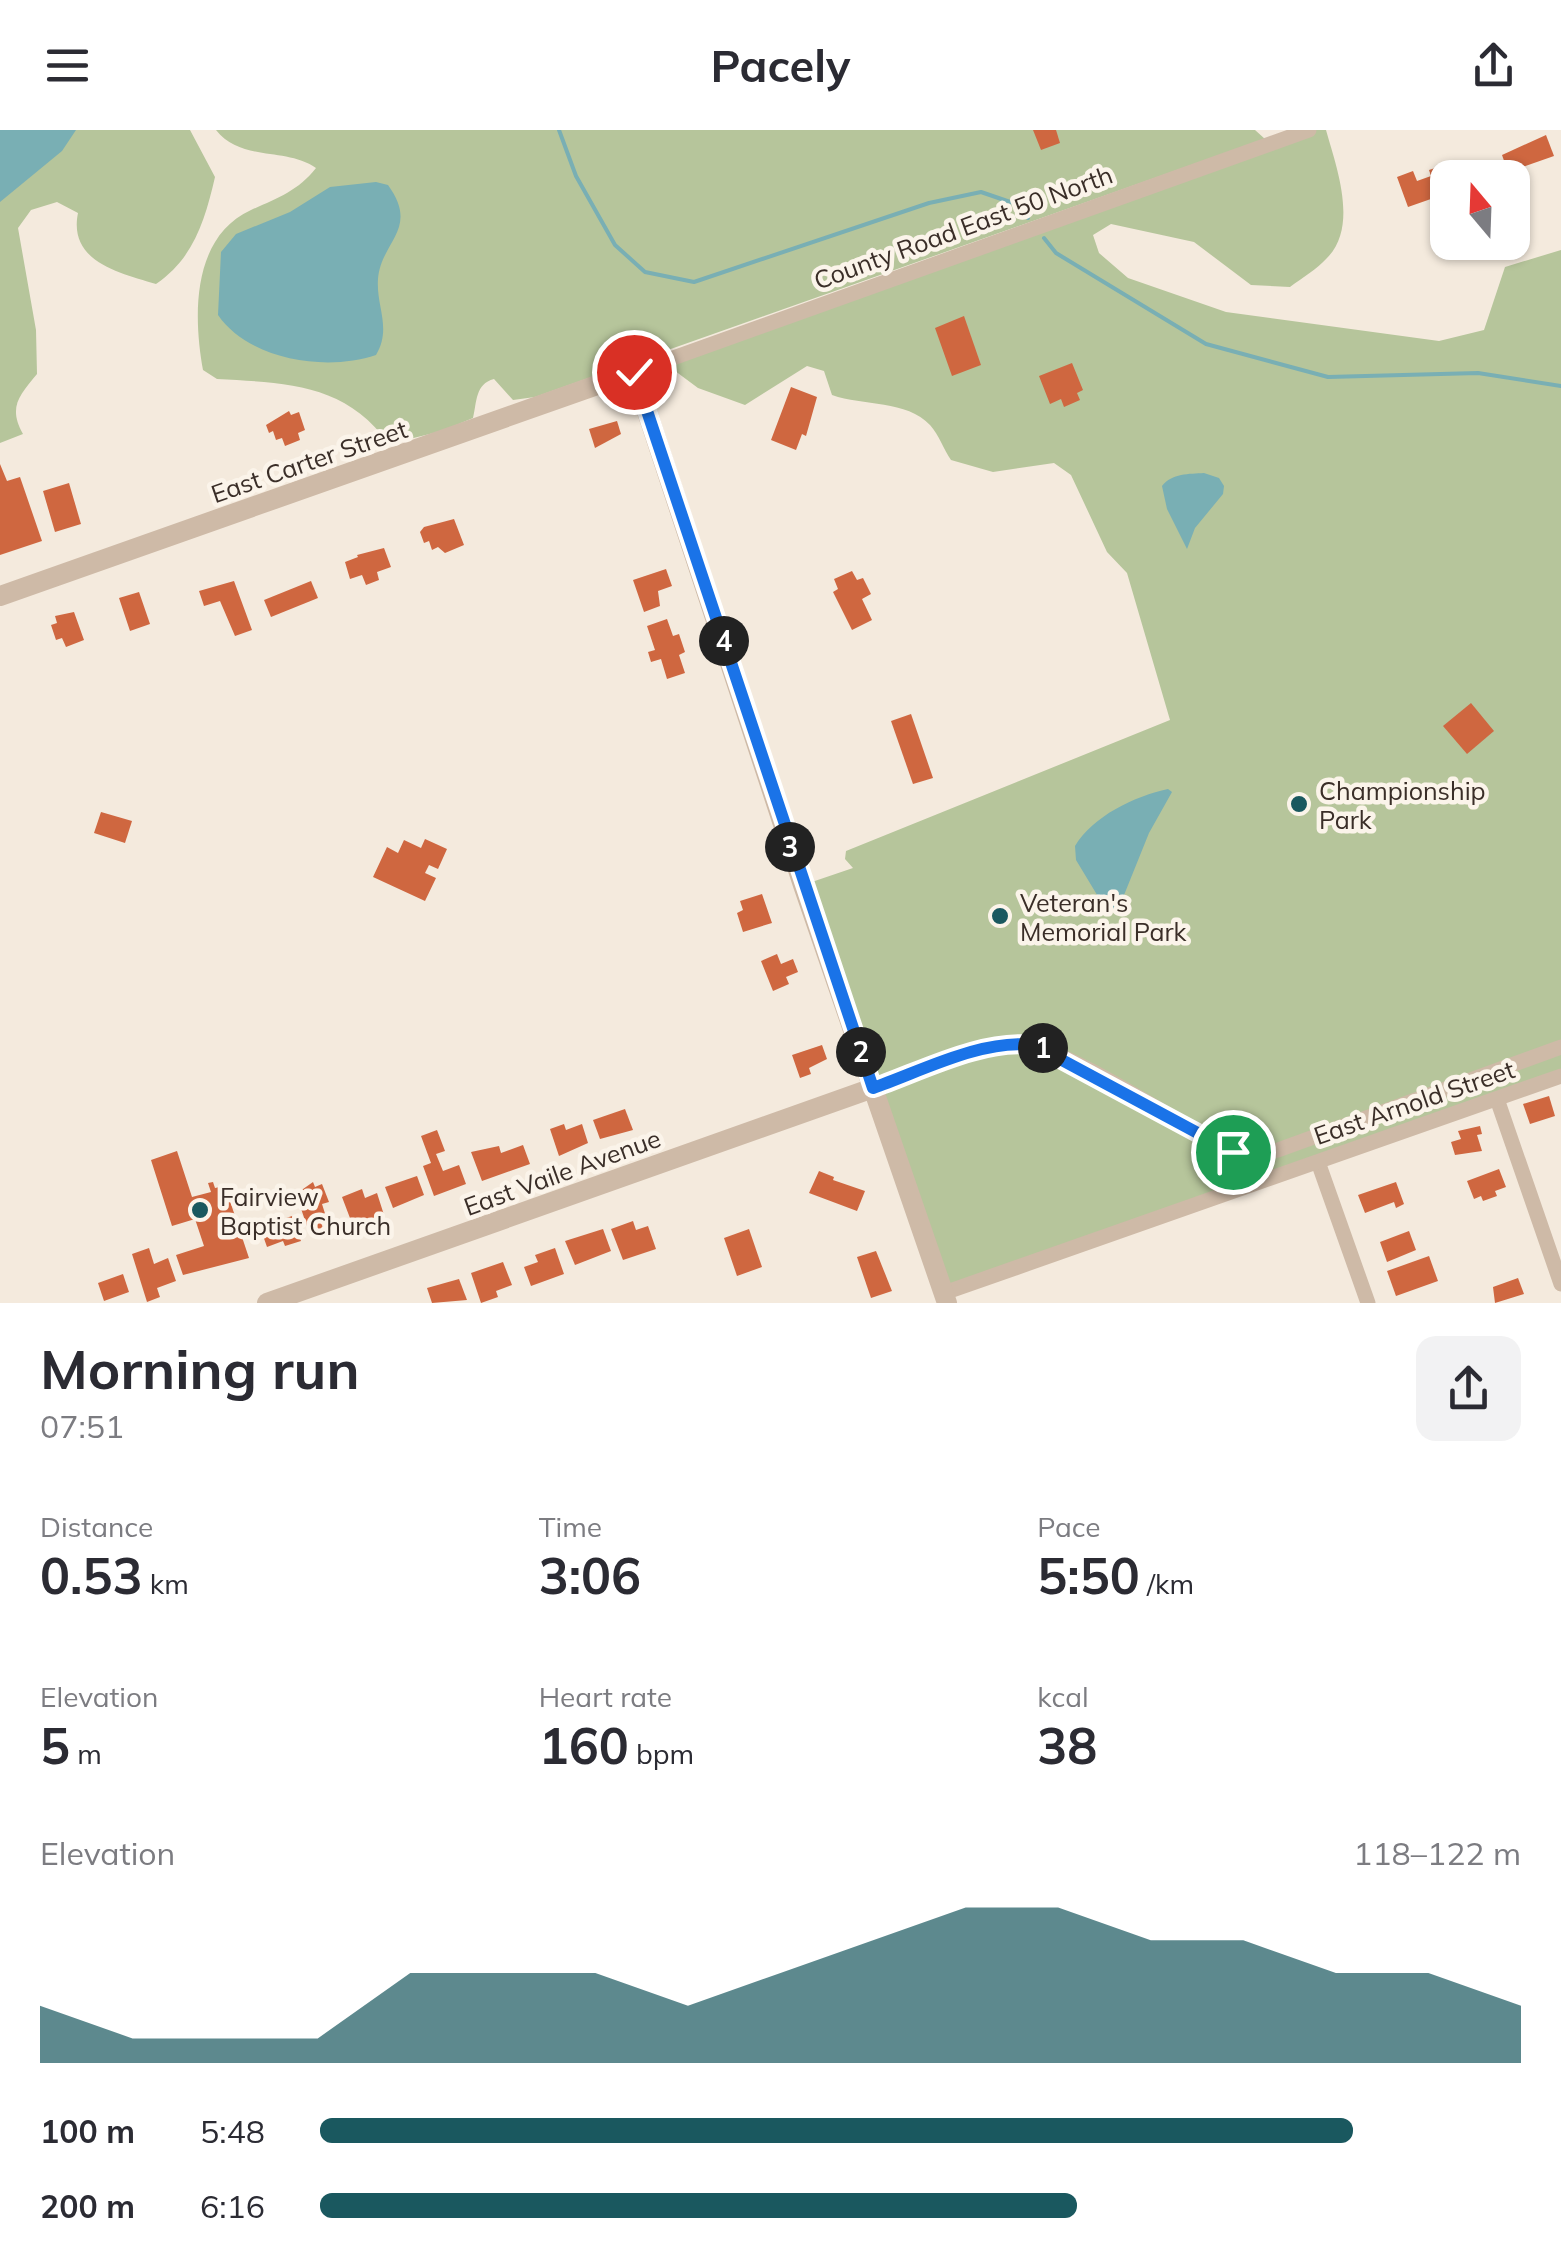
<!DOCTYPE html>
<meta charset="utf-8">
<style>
:root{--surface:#fff;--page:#f2f2f3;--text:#2b2b33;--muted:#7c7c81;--accent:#1a585f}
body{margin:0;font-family:Mulish,sans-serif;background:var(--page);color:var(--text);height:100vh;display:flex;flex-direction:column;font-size:38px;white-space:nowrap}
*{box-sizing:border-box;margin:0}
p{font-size:32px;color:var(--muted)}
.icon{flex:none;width:55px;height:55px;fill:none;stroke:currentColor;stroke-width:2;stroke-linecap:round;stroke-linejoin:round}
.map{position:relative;height:1173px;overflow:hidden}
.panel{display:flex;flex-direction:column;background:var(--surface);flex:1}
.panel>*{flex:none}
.needle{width:65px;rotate:341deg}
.buttons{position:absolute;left:1430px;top:30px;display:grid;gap:20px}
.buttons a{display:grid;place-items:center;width:100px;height:100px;border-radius:20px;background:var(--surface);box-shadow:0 2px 8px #0004;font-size:50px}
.pin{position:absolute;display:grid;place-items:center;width:85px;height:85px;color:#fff;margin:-42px;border:5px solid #fff;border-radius:50%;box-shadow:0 2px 10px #0007}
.km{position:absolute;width:50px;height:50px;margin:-25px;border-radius:50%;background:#222;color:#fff;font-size:28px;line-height:50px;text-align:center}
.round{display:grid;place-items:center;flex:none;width:105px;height:105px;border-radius:20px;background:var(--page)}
.summary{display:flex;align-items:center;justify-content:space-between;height:170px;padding:0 40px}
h1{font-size:55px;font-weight:700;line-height:75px}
.metrics{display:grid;grid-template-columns:repeat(3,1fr);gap:15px;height:170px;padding:10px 40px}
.metrics div{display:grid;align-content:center}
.metrics b{font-size:50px;font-weight:700}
.metrics small{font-size:28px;font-weight:400}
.metrics p{font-size:28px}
.chart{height:280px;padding:20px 40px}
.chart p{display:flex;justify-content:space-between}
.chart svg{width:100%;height:180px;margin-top:10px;fill:var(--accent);opacity:.7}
ul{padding:0 40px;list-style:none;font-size:32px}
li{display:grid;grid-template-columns:160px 120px 1fr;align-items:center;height:75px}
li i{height:25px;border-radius:12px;background:var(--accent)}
header{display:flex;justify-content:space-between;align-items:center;height:130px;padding:0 40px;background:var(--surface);font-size:45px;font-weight:700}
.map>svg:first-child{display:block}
.green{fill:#b6c59b}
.water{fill:#79afb4}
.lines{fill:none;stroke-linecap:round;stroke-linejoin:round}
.stream{stroke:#79afb4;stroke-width:4}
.building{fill:#cf6740}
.minor{stroke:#cebaa7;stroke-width:15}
.tertiary{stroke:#cebaa7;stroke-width:20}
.route-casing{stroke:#fff;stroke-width:20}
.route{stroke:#1a73e8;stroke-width:12}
.poi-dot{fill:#1a585f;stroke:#fbf4ea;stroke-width:4}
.labels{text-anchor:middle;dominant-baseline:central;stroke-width:9;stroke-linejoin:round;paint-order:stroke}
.street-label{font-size:25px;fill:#3a2e28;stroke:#fbf4ea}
.poi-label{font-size:25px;fill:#3a2e28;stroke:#fbf4ea;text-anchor:start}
</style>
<header><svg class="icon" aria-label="menu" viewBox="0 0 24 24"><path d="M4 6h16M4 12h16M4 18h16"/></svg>Pacely<svg class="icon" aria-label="share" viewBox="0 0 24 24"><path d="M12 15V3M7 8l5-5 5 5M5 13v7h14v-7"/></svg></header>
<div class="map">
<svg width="1561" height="1173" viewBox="0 0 1561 1173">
<rect width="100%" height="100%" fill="#f4eadd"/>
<g class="green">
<path d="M0,0H190L215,47C205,90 194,128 156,154C120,143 68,132 78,83L57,72L31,80L18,98L36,200L37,244C19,266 8,277 23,304L0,313Z"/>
<path d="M216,0H1255L1265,9L535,267L513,270L494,249C475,254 477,272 473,288L442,301L389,314C345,253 287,253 217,249L203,240C193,185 192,107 251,80C276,69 298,61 316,38C286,17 241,32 216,0Z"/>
<path d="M1309,0H1326C1336,36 1359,96 1327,128C1317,139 1302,148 1290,157L1251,155L1194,112L1111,94L1093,105L1099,123L1128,148L1226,182L1439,211L1484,200L1505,137L1561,120V947L944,1163L803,755L853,738L845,729L846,721L1170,590L1127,443L1107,422L1071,345L1054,333L993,342L951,330C944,320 939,305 930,295C907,270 863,276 832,265L824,241L807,236L745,275L698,258L663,232Z"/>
</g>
<g class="water">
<polygon points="0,0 76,0 62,21 0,72"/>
<path d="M376,52L388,55C420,99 381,111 378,149C376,177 392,198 376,225C326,242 249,230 218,185L221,122L236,104L290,82L330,57Z"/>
<path d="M1204,343L1219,348L1224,356L1223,364L1195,398L1187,419L1167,379L1162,356C1172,343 1189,344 1204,343Z"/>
<path d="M1168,659L1172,662L1149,703L1120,775L1108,783L1076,730L1075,716C1093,686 1135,666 1168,659Z"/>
</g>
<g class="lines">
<g class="stream">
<polyline points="559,0 576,46 615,115 645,142 694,152 929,73 981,62 1016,74 1028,88"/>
<polyline points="1044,108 1056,123 1206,214 1328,247 1478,243 1561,256"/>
</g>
</g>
<g class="building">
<polygon points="1033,0 1056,0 1060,13 1041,20"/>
<polygon points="1546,5 1554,26 1508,42 1502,25"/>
<polygon points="1447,34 1452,48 1448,48 1448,63 1408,77 1397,47 1413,41 1417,51 1431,46 1429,40"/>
<polygon points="964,186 981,235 952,246 935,198"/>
<polygon points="1072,233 1083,260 1077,263 1080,270 1064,277 1061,269 1050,274 1039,246"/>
<polygon points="791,257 817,267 806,306 802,304 796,320 771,310"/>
<polygon points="289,281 291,285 299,282 305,300 298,303 300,310 285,316 282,308 276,310 273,301 269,303 266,295"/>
<polygon points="617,291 621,304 595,318 589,299"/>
<polygon points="0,334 7,351 20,347 42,411 0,425"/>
<polygon points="69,353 81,394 55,402 43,361"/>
<polygon points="454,389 464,415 445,423 438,417 432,420 429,411 424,413 420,402 424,397"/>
<polygon points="384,418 391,437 377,442 379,450 366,455 362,445 350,449 345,432 358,427 357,425"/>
<polygon points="666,439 672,456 658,461 660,476 644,482 633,450"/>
<polygon points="852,441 857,450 863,448 871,464 862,469 872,490 852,500 833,462 838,459 834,449"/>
<polygon points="234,451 252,500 235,506 220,471 204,476 199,461"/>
<polygon points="311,451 318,468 271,487 264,470"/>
<polygon points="139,462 150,494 130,501 119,468"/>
<polygon points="74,482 84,510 66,517 62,508 56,510 51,495 57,493 55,486"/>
<polygon points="667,489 673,506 679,504 685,522 679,525 685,543 667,549 661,529 651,532 648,522 655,520 647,496"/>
<polygon points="1471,573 1494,601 1467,624 1443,596"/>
<polygon points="911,584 933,648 913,654 891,591"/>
<polygon points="101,682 132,691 125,713 94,703"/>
<polygon points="425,709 447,719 438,739 429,735 425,743 436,748 425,771 373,747 387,717 398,723 404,710 421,718"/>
<polygon points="762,764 772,793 743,802 737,783 743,780 740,771"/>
<polygon points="777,824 781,834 793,829 798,842 786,847 789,854 773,861 761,831"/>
<polygon points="822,915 827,929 809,938 811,944 800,948 792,925"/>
<polygon points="1549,966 1555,986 1530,994 1523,974"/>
<polygon points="625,979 633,1000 600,1009 593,990"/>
<polygon points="564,994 566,1000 582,994 588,1013 559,1026 550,999"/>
<polygon points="1480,996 1482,1004 1477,1005 1482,1021 1455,1025 1451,1012 1461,1009 1458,1001"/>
<polygon points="437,1000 445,1021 436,1024 443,1041 459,1035 466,1054 434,1066 423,1036 431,1033 421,1006"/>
<polygon points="523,1015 530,1034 482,1051 471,1022 499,1016 501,1023"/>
<polygon points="177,1021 192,1067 211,1062 208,1053 213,1052 215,1058 234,1054 239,1068 230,1071 249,1128 183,1145 176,1125 204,1116 195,1089 172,1096 151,1030"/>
<polygon points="1499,1039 1506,1057 1495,1061 1497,1066 1483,1071 1481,1066 1474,1069 1467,1051"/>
<polygon points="819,1041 834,1047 833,1050 865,1061 857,1081 809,1063"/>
<polygon points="417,1046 424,1065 393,1078 385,1057"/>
<polygon points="313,1052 315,1057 322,1054 329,1072 322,1074 328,1093 322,1095 323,1100 310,1105 296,1064"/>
<polygon points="1396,1052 1404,1074 1396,1078 1394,1072 1365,1083 1358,1065"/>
<polygon points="362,1059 365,1068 377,1063 384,1085 369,1094 368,1090 353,1096 342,1067"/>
<polygon points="292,1086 301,1111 285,1116 283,1111 267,1117 260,1097"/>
<polygon points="633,1091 636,1100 648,1096 656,1119 623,1130 611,1099"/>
<polygon points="603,1099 611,1121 575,1135 565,1111"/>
<polygon points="749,1099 762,1137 737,1146 724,1108"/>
<polygon points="1409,1101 1416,1120 1387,1132 1380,1112"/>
<polygon points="149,1118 154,1134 168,1128 176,1151 157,1158 160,1167 147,1172 132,1124"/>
<polygon points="555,1118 564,1144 531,1156 524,1137 538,1132 535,1125"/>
<polygon points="876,1121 892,1161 871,1168 857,1127"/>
<polygon points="1429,1126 1438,1151 1396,1166 1387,1141"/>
<polygon points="503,1132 512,1155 496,1161 498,1167 481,1173 471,1143"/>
<polygon points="123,1144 129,1162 104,1171 98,1153"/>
<polygon points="1518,1148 1524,1164 1495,1173 1493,1157"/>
<polygon points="459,1149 467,1170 432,1173 427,1158"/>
</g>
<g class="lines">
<g class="minor">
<polyline points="634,242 1309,0"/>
<path d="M873,958C917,942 966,918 1013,913C1054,909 1184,996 1225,1019L1253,1025L1278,1020L1561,917"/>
<polyline points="1497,969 1561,1154"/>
<polyline points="1318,1032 1368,1173"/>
<polyline points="944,1163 1561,946"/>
</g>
<g class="tertiary">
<polyline points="0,466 634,242 803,755 947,1173"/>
<polyline points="267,1173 873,958"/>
</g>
</g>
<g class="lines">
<defs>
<path id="route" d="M634,242L873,958C922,941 981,909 1034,915L1233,1022"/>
</defs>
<use href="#route" class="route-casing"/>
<use href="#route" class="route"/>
</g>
<g class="poi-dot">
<circle cx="1299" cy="674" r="10"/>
<circle cx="1000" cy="786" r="10"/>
<circle cx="200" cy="1080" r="10"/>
</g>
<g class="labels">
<g class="street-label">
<text transform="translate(963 97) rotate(-20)">County Road East 50 North</text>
<text transform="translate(309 331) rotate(-19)">East Carter Street</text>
<text transform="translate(1414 972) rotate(-19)">East Arnold Street</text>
<text transform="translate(562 1042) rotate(-20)">East Vaile Avenue</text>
</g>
<g class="poi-label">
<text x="1319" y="660">Championship<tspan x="1319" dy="29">Park</tspan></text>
<text x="1020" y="772">Veteran's<tspan x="1020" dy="29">Memorial Park</tspan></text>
<text x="220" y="1066">Fairview<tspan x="220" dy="29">Baptist Church</tspan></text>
</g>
</g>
</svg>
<div class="buttons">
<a><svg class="needle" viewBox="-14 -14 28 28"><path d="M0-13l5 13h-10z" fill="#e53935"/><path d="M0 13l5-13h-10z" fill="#7c7c81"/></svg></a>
</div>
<div class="pin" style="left:1233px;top:1022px;background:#1e9e55"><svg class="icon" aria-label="arrive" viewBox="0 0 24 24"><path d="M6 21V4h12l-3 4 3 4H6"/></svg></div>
<div class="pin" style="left:634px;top:242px;background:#d93025"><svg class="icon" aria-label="check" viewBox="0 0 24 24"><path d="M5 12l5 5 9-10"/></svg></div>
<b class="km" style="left:1043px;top:918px">1</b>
<b class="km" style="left:861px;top:922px">2</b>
<b class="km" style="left:790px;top:717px">3</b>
<b class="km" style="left:724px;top:511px">4</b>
</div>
<section class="panel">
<div class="summary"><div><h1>Morning run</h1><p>07:51</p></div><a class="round"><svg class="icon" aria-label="share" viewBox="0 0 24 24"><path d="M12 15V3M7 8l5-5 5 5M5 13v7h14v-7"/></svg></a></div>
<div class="metrics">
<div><p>Distance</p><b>0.53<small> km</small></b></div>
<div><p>Time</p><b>3:06</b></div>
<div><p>Pace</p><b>5:50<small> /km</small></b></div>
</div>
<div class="metrics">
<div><p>Elevation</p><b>5<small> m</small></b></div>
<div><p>Heart rate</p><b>160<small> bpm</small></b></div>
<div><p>kcal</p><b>38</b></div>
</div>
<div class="chart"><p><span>Elevation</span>118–122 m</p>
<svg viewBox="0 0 160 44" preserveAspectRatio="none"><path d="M0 44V30L10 38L20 38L30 38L40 22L50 22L60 22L70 30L80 22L90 14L100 6L110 6L120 14L130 14L140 22L150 22L160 30V44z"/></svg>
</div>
<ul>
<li><b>100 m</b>5:48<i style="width:86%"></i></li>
<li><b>200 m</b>6:16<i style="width:63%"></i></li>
</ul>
</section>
